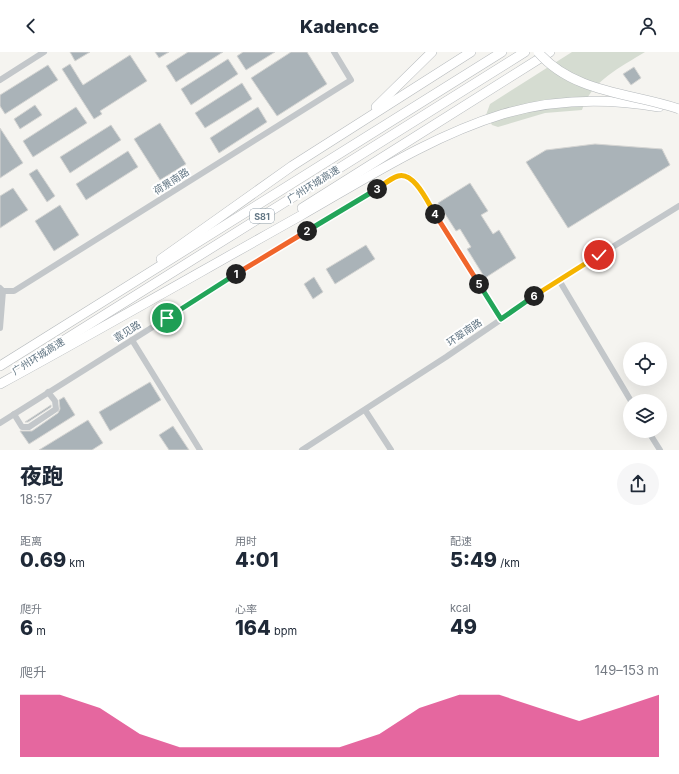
<!DOCTYPE html>
<html lang="zh">
<meta charset="utf-8">
<style>
:root{--surface:#fff;--page:#f6f6f7;--text:#1f2937;--muted:#747a83;--accent:#db2777}
body{margin:0;font-family:Inter,"Noto Sans SC",sans-serif;background:var(--page);color:var(--text);height:100vh;display:flex;flex-direction:column;font-size:15px;white-space:nowrap}
*{box-sizing:border-box;margin:0}
p{font-size:13px;color:var(--muted)}
.icon{flex:none;width:22px;height:22px;fill:none;stroke:currentColor;stroke-width:2;stroke-linecap:round;stroke-linejoin:round}
.map{position:relative;height:398px;overflow:hidden}
.panel{display:flex;flex-direction:column;background:var(--surface);flex:1}
.panel>*{flex:none}
.fabs{position:absolute;left:623px;top:290px;display:grid;gap:8px}
.fabs a{display:grid;place-items:center;width:44px;height:44px;border-radius:50%;background:var(--surface);box-shadow:0 4px 16px #0002;font-size:20px}
.pin{position:absolute;display:grid;place-items:center;width:34px;height:34px;color:#fff;margin:-17px;border:2px solid #fff;border-radius:50%;box-shadow:0 1px 4px #0007}
.km{position:absolute;width:20px;height:20px;margin:-10px;border-radius:50%;background:#222;color:#fff;font-size:11px;line-height:20px;text-align:center}
.round{display:grid;place-items:center;flex:none;width:42px;height:42px;border-radius:21px;background:var(--page)}
.head{display:flex;align-items:center;justify-content:space-between;height:68px;padding:0 20px}
h1{font-size:22px;font-weight:800;line-height:30px}
.stats{display:grid;grid-template-columns:repeat(3,1fr);gap:6px;height:68px;padding:4px 20px}
.stats div{display:grid;align-content:center}
.stats b{font-size:20px;font-weight:800}
.stats small{font-size:11px;font-weight:400}
.stats p{font-size:11px}
.chart{height:112px;padding:8px 20px}
.chart p{display:flex;justify-content:space-between}
.chart svg{width:100%;height:72px;margin-top:4px;fill:var(--accent);opacity:.7}
header{display:flex;justify-content:space-between;align-items:center;height:52px;padding:0 20px;background:var(--surface);font-size:18px;font-weight:800}
.map>svg:first-child{display:block}
.green{fill:#d5dcd1}
.building{fill:#aab3b8;stroke:#d5d5d3}
.lines{fill:none;stroke-linecap:round;stroke-linejoin:round}
.highway-casing{stroke:#b5b9bc;stroke-width:10}
.minor{stroke:#c3c7ca;stroke-width:6}
.highway{stroke:#fff;stroke-width:9}
.highway-bridge-casing{stroke:#b5b9bc;stroke-width:10;stroke-linecap:butt}
.highway-bridge{stroke:#fff;stroke-width:9}
.split-1-casing{stroke:#fff;stroke-width:8}
.split-2-casing{stroke:#fff;stroke-width:8}
.split-3-casing{stroke:#fff;stroke-width:8}
.split-4-casing{stroke:#fff;stroke-width:8}
.split-5-casing{stroke:#fff;stroke-width:8}
.split-6-casing{stroke:#fff;stroke-width:8}
.split-7-casing{stroke:#fff;stroke-width:8}
.split-1{stroke:#22a559;stroke-width:5}
.split-2{stroke:#f0652b;stroke-width:5}
.split-3{stroke:#22a559;stroke-width:5}
.split-4{stroke:#f5b400;stroke-width:5}
.split-5{stroke:#f0652b;stroke-width:5}
.split-6{stroke:#22a559;stroke-width:5}
.split-7{stroke:#f5b400;stroke-width:5}
.labels{text-anchor:middle;dominant-baseline:central;stroke-width:4;stroke-linejoin:round;paint-order:stroke}
.shield{fill:#fff;stroke:#909ea8;stroke-width:1}
.shield-label{font-size:9px;font-weight:bold;fill:#617583}
.street-label{font-size:10px;fill:#617583;stroke:#fff}
</style>
<header><svg class="icon" aria-label="back" viewBox="0 0 24 24"><path d="M15 5l-7 7 7 7"/></svg>Kadence<svg class="icon" aria-label="person" viewBox="0 0 24 24"><circle cx="12" cy="8" r="4"/><path d="M4 21q1-7 8-7t8 7"/></svg></header>
<div class="map">
<svg width="679" height="398" viewBox="0 0 679 398">
<rect width="100%" height="100%" fill="#f5f4f0"/>
<path class="green" d="M572,0H645C621,15 591,29 582,58L545,61L498,75L492,73L486,63L490,52Z"/>
<g class="building">
<polygon points="70,0 90,0 75,9"/>
<polygon points="155,0 169,0 159,6"/>
<polygon points="188,0 223,0 176,30 166,14"/>
<polygon points="243,0 275,0 246,18 237,4"/>
<polygon points="291,0 307,0 327,32 277,64 251,26"/>
<polygon points="130,3 147,29 100,59 102,62 94,67 62,17 70,12 83,33"/>
<polygon points="228,7 238,22 191,53 181,37"/>
<polygon points="48,13 58,28 5,62 0,54 0,43"/>
<polygon points="634,15 641,26 631,33 623,22"/>
<polygon points="242,31 252,47 205,76 195,61"/>
<polygon points="35,53 42,63 20,77 14,67"/>
<polygon points="76,55 87,71 33,105 23,89"/>
<polygon points="258,55 267,70 219,101 210,86"/>
<polygon points="160,71 186,112 160,128 134,87"/>
<polygon points="111,73 121,88 70,121 60,105"/>
<polygon points="0,76 23,111 0,126"/>
<polygon points="595,92 662,97 670,113 568,176 526,110 546,98"/>
<polygon points="128,99 138,115 86,148 76,132"/>
<polygon points="37,117 55,144 47,150 29,122"/>
<polygon points="470,131 488,159 481,163 493,182 499,178 516,206 485,226 467,197 471,195 460,177 456,179 438,151"/>
<polygon points="13,136 28,158 0,176 0,144"/>
<polygon points="60,153 79,183 54,199 35,169"/>
<polygon points="366,193 375,207 335,232 326,217"/>
<polygon points="314,225 323,240 313,247 304,232"/>
<polygon points="150,330 161,348 110,379 99,360"/>
<polygon points="64,345 75,363 29,392 20,379 32,379 58,361 60,357 59,348"/>
<polygon points="51,353 51,355 28,370 25,370"/>
<polygon points="88,368 103,391 92,398 39,398"/>
<polygon points="173,374 189,398 169,398 159,383"/>
</g>
<g class="lines">
<defs>
<g id="highway">
<polyline points="376,55 432,0"/>
<polyline points="302,156 550,0"/>
<polyline points="161,207 292,114 471,0"/>
<polyline points="37,305 525,0"/>
<polyline points="0,314 502,0"/>
<path d="M0,332C101,277 200,220 300,164C365,127 431,84 503,62C554,47 606,46 659,55"/>
</g>
</defs>
<use href="#highway" class="highway-casing"/>
<g class="minor">
<polyline points="0,28 44,0"/>
<polyline points="559,228 631,349"/>
<polyline points="0,236 3,239 14,239 351,28 334,0"/>
<polyline points="0,276 3,239"/>
<polyline points="132,288 200,398"/>
<polyline points="365,358 391,398"/>
<polyline points="14,362 22,375 29,375 56,357 55,349 48,340"/>
<polyline points="0,371 237,222 399,123 407,124 414,129 501,267"/>
<polyline points="648,379 660,398"/>
<polyline points="302,398 446,305 559,228 679,154"/>
</g>
<use href="#highway" class="highway"/>
<defs>
<path id="highway-bridge" d="M538,0C573,41 631,41 679,57"/>
</defs>
<use href="#highway-bridge" class="highway-bridge-casing"/>
<use href="#highway-bridge" class="highway-bridge"/>
</g>
<g class="lines">
<defs>
<polyline id="split-1" points="167,266 236,222"/>
<polyline id="split-2" points="236,222 307,179"/>
<polyline id="split-3" points="307,179 377,137"/>
<path id="split-4" d="M377,137C383,133 391,126 398,124C414,119 428,151 435,162"/>
<polyline id="split-5" points="435,162 479,232"/>
<polyline id="split-6" points="479,232 501,267 534,244"/>
<polyline id="split-7" points="534,244 599,203"/>
</defs>
<use href="#split-1" class="split-1-casing"/>
<use href="#split-2" class="split-2-casing"/>
<use href="#split-3" class="split-3-casing"/>
<use href="#split-4" class="split-4-casing"/>
<use href="#split-5" class="split-5-casing"/>
<use href="#split-6" class="split-6-casing"/>
<use href="#split-7" class="split-7-casing"/>
<use href="#split-1" class="split-1"/>
<use href="#split-2" class="split-2"/>
<use href="#split-3" class="split-3"/>
<use href="#split-4" class="split-4"/>
<use href="#split-5" class="split-5"/>
<use href="#split-6" class="split-6"/>
<use href="#split-7" class="split-7"/>
</g>
<g class="labels">
<rect class="shield" x="250" y="157" width="24" height="14" rx="3"/>
<g class="shield-label">
<text x="262" y="164">S81</text>
</g>
<g class="street-label">
<text transform="translate(171 129) rotate(-32)">荷景南路</text>
<text transform="translate(313 132) rotate(-32)">广州环城高速</text>
<text transform="translate(127 279) rotate(-32)">喜见路</text>
<text transform="translate(464 280) rotate(-34)">环翠南路</text>
<text transform="translate(38 304) rotate(-32)">广州环城高速</text>
</g>
</g>
</svg>
<div class="fabs">
<a><svg class="icon" aria-label="locate" viewBox="0 0 24 24"><circle cx="12" cy="12" r="6"/><path d="M12 2v4M12 18v4M2 12h4M18 12h4"/></svg></a>
<a><svg class="icon" aria-label="layers" viewBox="0 0 24 24"><path d="M12 4l9 5-9 5-9-5zM3 14l9 5 9-5"/></svg></a>
</div>
<div class="pin" style="left:167px;top:266px;background:#1e9e55"><svg class="icon" aria-label="arrive" viewBox="0 0 24 24"><path d="M6 21V4h12l-3 4 3 4H6"/></svg></div>
<div class="pin" style="left:599px;top:203px;background:#d93025"><svg class="icon" aria-label="check" viewBox="0 0 24 24"><path d="M5 12l5 5 9-10"/></svg></div>
<b class="km" style="left:236px;top:222px">1</b>
<b class="km" style="left:307px;top:179px">2</b>
<b class="km" style="left:377px;top:137px">3</b>
<b class="km" style="left:435px;top:162px">4</b>
<b class="km" style="left:479px;top:232px">5</b>
<b class="km" style="left:534px;top:244px">6</b>
</div>
<section class="panel">
<div class="head"><div><h1>夜跑</h1><p>18:57</p></div><a class="round"><svg class="icon" aria-label="share" viewBox="0 0 24 24"><path d="M12 15V3M7 8l5-5 5 5M5 13v7h14v-7"/></svg></a></div>
<div class="stats">
<div><p>距离</p><b>0.69<small> km</small></b></div>
<div><p>用时</p><b>4:01</b></div>
<div><p>配速</p><b>5:49<small> /km</small></b></div>
</div>
<div class="stats">
<div><p>爬升</p><b>6<small> m</small></b></div>
<div><p>心率</p><b>164<small> bpm</small></b></div>
<div><p>kcal</p><b>49</b></div>
</div>
<div class="chart"><p><span>爬升</span>149–153 m</p>
<svg viewBox="0 0 160 44" preserveAspectRatio="none"><path d="M0 44V6L10 6L20 14L30 30L40 38L50 38L60 38L70 38L80 38L90 30L100 14L110 6L120 6L130 14L140 22L150 14L160 6V44z"/></svg>
</div>
</section>
